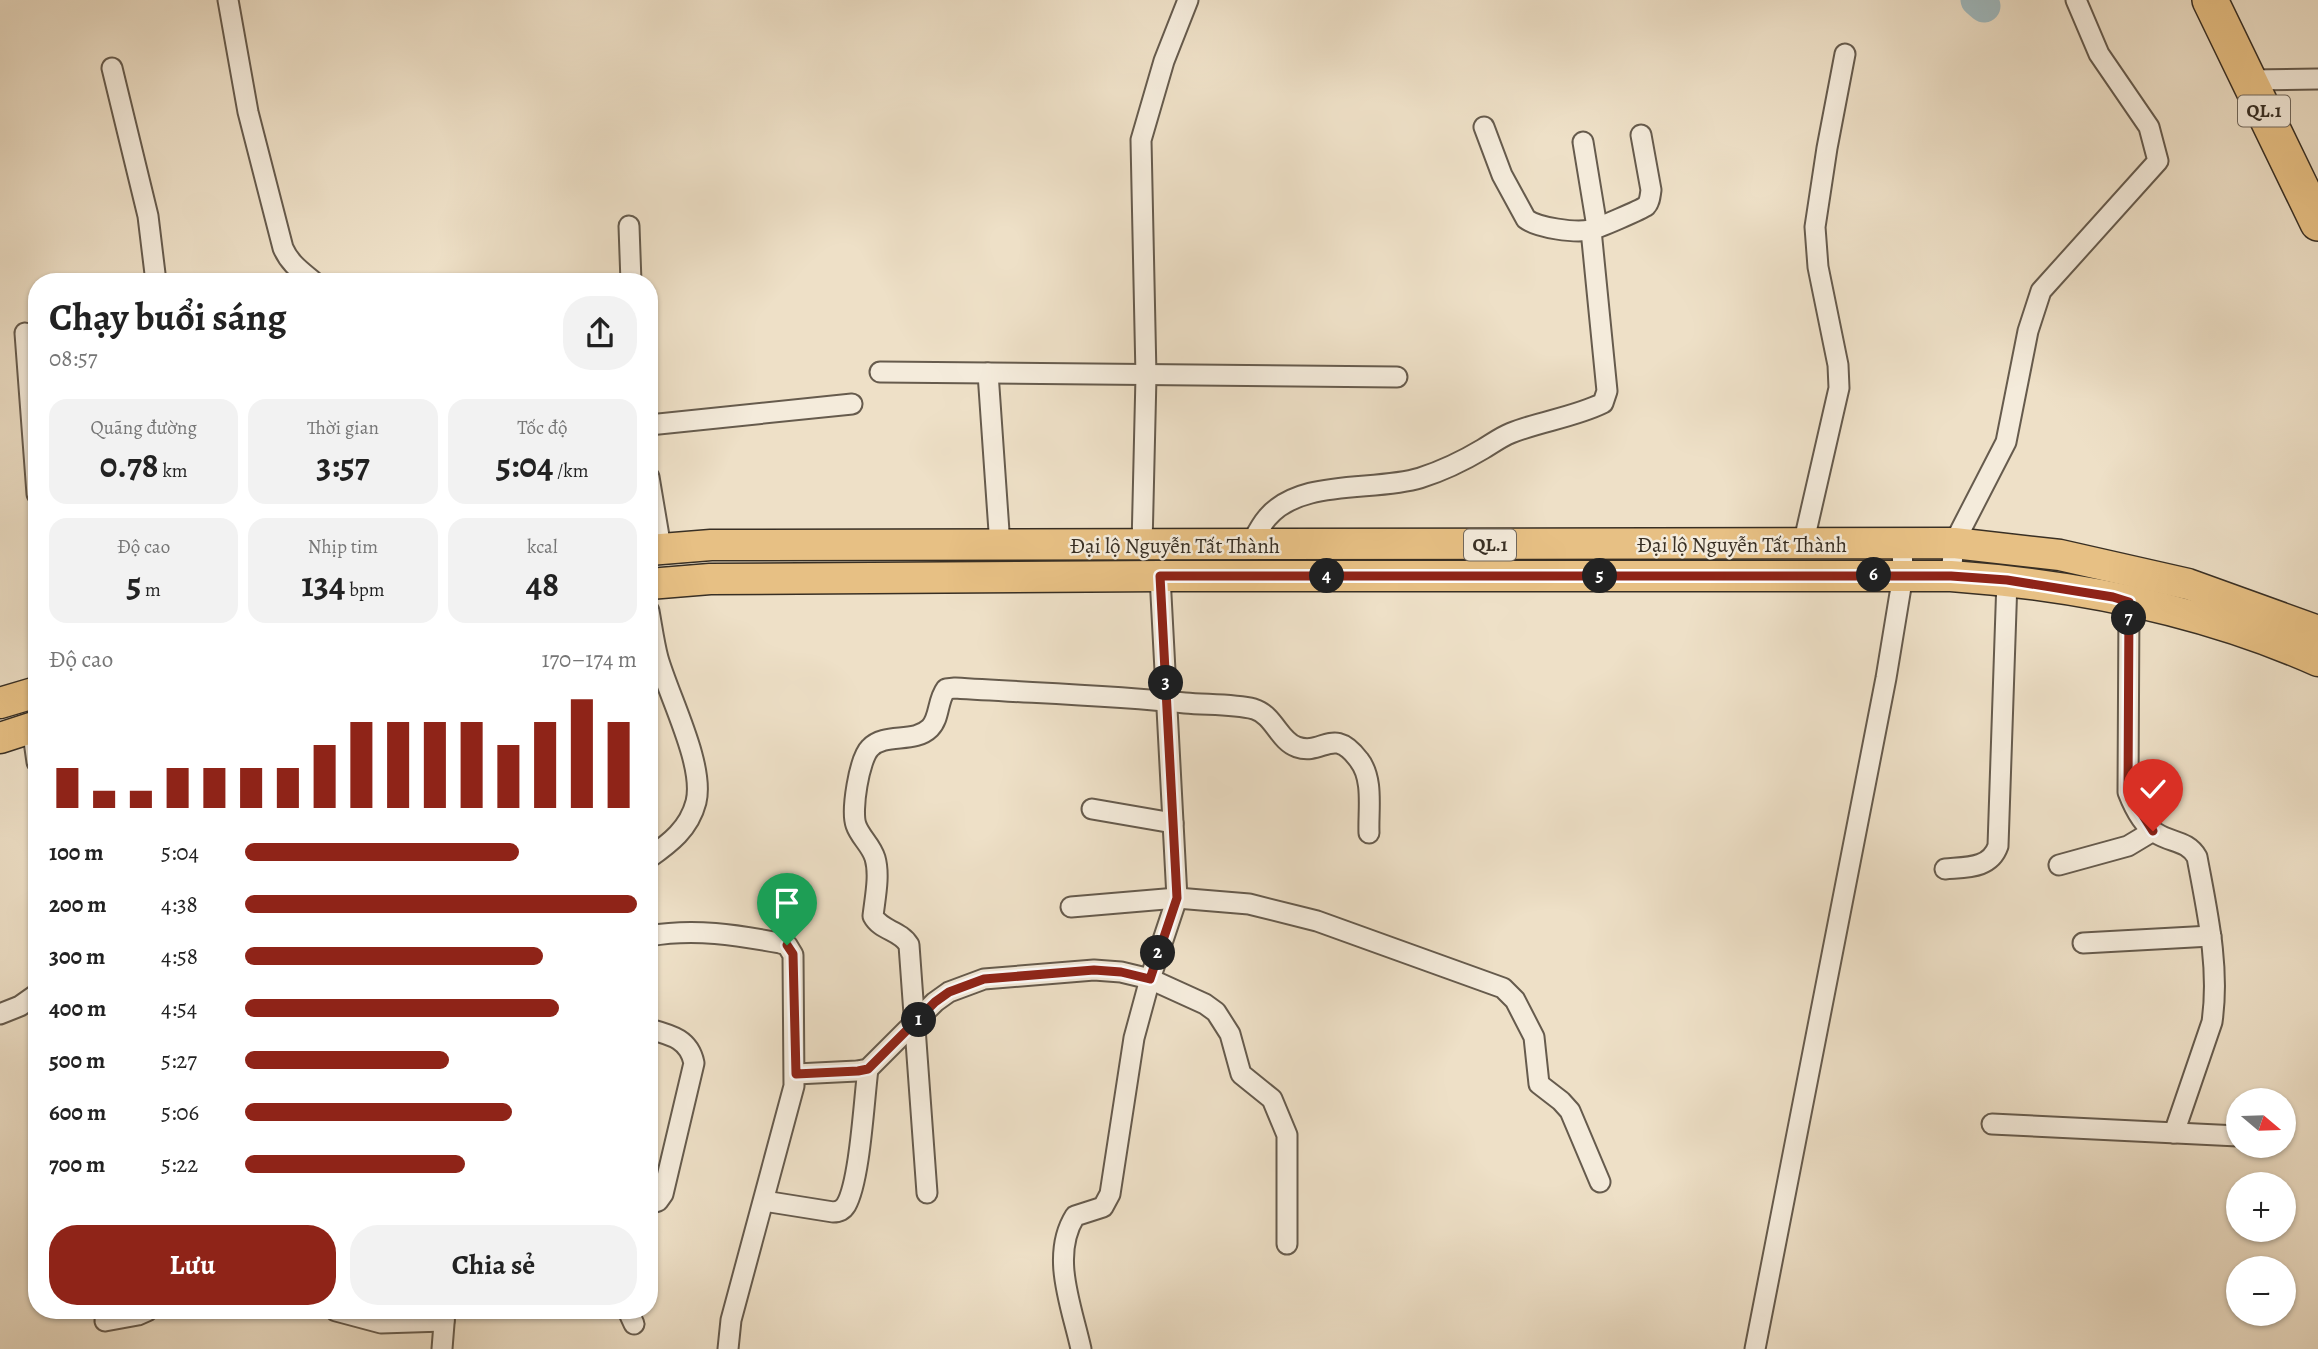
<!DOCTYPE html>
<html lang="vi">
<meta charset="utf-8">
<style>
:root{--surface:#fff;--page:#f2f2f2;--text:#222;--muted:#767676;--accent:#8f2418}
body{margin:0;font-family:Alegreya,serif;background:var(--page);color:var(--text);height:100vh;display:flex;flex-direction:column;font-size:26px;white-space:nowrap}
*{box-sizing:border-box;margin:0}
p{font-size:23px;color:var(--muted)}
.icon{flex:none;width:38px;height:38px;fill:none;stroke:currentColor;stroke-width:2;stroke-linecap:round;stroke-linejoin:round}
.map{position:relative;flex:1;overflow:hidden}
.panel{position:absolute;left:28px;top:273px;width:630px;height:1046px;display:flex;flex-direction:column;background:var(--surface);border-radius:28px;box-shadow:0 2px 5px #0004}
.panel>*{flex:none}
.needle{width:46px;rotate:109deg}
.buttons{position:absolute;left:2226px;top:1088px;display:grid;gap:14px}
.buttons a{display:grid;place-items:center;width:70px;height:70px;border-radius:50%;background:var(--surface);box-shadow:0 2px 5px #0004;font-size:35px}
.pin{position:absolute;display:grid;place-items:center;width:60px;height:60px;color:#fff;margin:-72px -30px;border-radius:50% 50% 50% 0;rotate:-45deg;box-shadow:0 0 7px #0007}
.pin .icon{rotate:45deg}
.km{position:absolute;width:35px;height:35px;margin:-18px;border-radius:50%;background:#222;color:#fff;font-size:19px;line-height:35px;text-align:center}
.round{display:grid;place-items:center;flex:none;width:74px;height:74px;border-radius:28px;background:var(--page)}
.summary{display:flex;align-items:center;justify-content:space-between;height:119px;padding:0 21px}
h1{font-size:38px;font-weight:700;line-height:52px}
.stats{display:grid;grid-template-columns:repeat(3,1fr);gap:10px;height:119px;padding:7px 21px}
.stats div{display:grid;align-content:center;border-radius:18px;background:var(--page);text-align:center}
.stats b{font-size:35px;font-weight:700}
.stats small{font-size:19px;font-weight:400}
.stats p{font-size:19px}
.chart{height:196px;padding:14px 21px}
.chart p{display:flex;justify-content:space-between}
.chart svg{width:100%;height:126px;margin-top:7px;stroke:var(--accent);stroke-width:6}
.action{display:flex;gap:14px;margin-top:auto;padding:14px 21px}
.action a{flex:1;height:80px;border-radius:28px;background:var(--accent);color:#fff;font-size:28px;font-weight:700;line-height:80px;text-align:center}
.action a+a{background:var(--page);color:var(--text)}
ul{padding:0 21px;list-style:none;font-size:23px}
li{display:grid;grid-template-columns:112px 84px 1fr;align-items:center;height:52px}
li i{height:18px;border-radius:9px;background:var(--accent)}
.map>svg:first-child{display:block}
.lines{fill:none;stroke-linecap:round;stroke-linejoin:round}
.river{stroke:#9fbac0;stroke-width:33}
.street-casing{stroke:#665b4d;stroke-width:23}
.primary-casing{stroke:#382f24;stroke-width:33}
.highway-casing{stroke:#382f24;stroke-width:38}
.street{stroke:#f4ebdb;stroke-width:19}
.primary{stroke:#e7c084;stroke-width:30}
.highway{stroke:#e7c084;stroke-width:35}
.route-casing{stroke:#fff;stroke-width:14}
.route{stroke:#8f2418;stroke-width:9}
.labels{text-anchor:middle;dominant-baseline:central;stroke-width:5;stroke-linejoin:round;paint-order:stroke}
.shield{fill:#f4ebdb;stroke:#70675b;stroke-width:2}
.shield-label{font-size:19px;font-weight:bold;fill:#382f24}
.street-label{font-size:21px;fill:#382f24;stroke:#f4ebdb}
</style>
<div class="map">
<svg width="2318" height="1349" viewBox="0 0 2318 1349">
<rect width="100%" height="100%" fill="#eee0c7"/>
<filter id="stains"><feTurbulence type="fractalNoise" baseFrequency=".00286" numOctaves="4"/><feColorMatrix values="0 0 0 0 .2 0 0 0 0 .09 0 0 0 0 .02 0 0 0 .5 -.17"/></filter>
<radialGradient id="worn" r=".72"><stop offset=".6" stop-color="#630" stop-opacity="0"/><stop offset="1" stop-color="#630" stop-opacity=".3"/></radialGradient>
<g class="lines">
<polyline class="river" points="1977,0 1984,6"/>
<defs>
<g id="street">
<path d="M228,0L248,112L283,248C290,264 301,271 314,282"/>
<polyline points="112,68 148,216 156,282"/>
<polyline points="2249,80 2318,79"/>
<path d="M1484,127L1502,175L1526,219C1538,228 1575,233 1590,230C1597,229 1642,209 1646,206C1650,202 1650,196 1651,190L1641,135"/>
<polyline points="1583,142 1597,227"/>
<polyline points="629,226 631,282"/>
<polyline points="25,333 37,494"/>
<polyline points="880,372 1397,377"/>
<polyline points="988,373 1000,546"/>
<polyline points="649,425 852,404"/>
<polyline points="649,477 661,548"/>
<polyline points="1803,545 1839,388 1838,365 1818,267 1815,227 1827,148 1845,54"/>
<polyline points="1142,546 1146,376 1141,140 1164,61 1188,0"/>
<path d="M1250,546C1255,537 1260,526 1267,518C1300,478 1374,492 1420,478C1442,471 1463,461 1483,449C1493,443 1501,437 1511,433C1541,421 1575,417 1603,403L1607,391L1591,230"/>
<polyline points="1951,576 1954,543 2006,442 2028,331 2041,291 2158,161 2149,127 2099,54 2076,0"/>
<path d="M2129,602L2128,792C2133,805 2143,825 2156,833C2171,843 2187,840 2197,857C2207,911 2220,967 2212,1022L2174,1133"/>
<path d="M649,611C652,627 654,643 658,658C669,697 705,765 696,802C689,829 670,843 649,858"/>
<polyline points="32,727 37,762"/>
<polyline points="1092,809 1173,823"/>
<polyline points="2059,865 2128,846 2153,831"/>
<path d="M1945,869C1966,867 1990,869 1998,846L2007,580"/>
<polyline points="1071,907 1177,898 1249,904 1317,921 1503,988 1515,1000 1534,1037 1539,1084 1561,1101 1570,1111 1600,1182"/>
<path d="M649,936C694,928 737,935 780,943L787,945L793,955L794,1086L731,1320L728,1349"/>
<polyline points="2083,943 2211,936"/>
<polyline points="0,1014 20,1006 37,994"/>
<path d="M649,1029C671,1035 689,1039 694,1063L663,1194L658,1201L649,1204"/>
<polyline points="796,1074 857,1071 868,1069 935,1002 949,992 984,979 1094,970 1121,972 1150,979 1205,1004 1216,1012 1230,1034 1241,1074 1272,1099 1287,1135 1287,1244"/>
<polyline points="1992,1124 2238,1136"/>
<path d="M927,1193L909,945C900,930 881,931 873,916C875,898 880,875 875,858C871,845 860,837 856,825C851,811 859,759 870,748C885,732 914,744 930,728C940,718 937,701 946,689L955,688C1031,693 1108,695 1185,703C1207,705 1233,704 1254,709C1274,715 1279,741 1297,747C1323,756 1333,725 1359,760C1374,779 1368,810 1369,833"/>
<path d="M764,1201L833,1212C839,1212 843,1210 846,1205C860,1181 864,1099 868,1069"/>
<polyline points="336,1311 381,1323 444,1321"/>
<polyline points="628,1311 634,1324"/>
<polyline points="105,1321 138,1315 147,1311"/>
<polyline points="442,1349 445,1311"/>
<path d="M1081,1349C1072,1307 1050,1256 1075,1216L1103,1207L1110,1194L1134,1038L1150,979L1177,898L1160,576"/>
<polyline points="1755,1349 1886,678 1903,575 1902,544"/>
</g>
<g id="primary">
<polyline points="649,550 711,545 1954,543 2060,555 2188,584 2318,631"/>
<path d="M649,584L710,579L1160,576H1951C2075,585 2203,610 2318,661"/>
<polyline points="0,703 37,692"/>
<polyline points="0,738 37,726"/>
</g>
<polyline id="highway" points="2210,0 2318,223"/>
</defs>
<use href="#street" class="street-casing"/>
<use href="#primary" class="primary-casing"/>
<use href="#highway" class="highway-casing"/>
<use href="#street" class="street"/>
<use href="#primary" class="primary"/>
<use href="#highway" class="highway"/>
</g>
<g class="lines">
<defs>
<polyline id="route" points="787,945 793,954 796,1074 858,1071 868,1069 935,1002 949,992 984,979 1094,970 1121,972 1150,979 1177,898 1160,576 1951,576 2007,580 2113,597 2129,602 2128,792 2153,831"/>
</defs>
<use href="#route" class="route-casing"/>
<use href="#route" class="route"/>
</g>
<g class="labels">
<g class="shield">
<rect x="2238" y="95.5" width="52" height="31" rx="5"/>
<rect x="1464" y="529.5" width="52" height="31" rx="5"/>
</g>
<g class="shield-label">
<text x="2264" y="111">QL.1</text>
<text x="1490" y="545">QL.1</text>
</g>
<g class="street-label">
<text x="1742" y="545">Đại lộ Nguyễn Tất Thành</text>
<text x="1175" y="546">Đại lộ Nguyễn Tất Thành</text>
</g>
</g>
<rect width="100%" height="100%" filter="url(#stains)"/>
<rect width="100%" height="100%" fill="url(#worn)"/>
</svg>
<div class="buttons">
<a><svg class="needle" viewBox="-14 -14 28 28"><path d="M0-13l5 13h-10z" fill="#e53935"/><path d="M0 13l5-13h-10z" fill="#767676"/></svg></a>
<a>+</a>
<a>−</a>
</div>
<div class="pin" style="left:787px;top:945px;background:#1e9e55"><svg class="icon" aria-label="arrive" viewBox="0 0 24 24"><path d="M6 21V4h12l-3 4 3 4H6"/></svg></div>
<div class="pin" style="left:2153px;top:831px;background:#d93025"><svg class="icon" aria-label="check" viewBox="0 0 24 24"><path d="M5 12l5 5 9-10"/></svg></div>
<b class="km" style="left:919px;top:1020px">1</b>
<b class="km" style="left:1158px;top:953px">2</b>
<b class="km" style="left:1166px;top:683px">3</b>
<b class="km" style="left:1327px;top:576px">4</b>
<b class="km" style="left:1600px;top:576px">5</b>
<b class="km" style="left:1874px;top:575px">6</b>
<b class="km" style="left:2129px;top:618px">7</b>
<section class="panel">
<div class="summary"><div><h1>Chạy buổi sáng</h1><p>08:57</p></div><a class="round"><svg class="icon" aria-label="share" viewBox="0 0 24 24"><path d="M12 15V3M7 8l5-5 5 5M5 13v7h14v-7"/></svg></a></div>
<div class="stats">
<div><p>Quãng đường</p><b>0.78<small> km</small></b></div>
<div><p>Thời gian</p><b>3:57</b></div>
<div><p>Tốc độ</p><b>5:04<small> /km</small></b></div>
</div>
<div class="stats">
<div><p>Độ cao</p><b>5<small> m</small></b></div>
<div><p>Nhịp tim</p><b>134<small> bpm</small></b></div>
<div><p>kcal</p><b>48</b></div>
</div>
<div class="chart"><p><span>Độ cao</span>170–174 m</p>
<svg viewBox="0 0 160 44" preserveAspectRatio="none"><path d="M5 44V30M15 44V38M25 44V38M35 44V30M45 44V30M55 44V30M65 44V30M75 44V22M85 44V14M95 44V14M105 44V14M115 44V14M125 44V22M135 44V14M145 44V6M155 44V14"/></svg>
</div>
<ul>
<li><b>100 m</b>5:04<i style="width:70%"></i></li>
<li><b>200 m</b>4:38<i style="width:100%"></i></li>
<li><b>300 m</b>4:58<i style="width:76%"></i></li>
<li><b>400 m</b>4:54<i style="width:80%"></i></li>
<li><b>500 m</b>5:27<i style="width:52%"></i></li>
<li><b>600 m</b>5:06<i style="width:68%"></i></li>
<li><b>700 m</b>5:22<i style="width:56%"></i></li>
</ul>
<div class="action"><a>Lưu</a><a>Chia sẻ</a></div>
</section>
</div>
